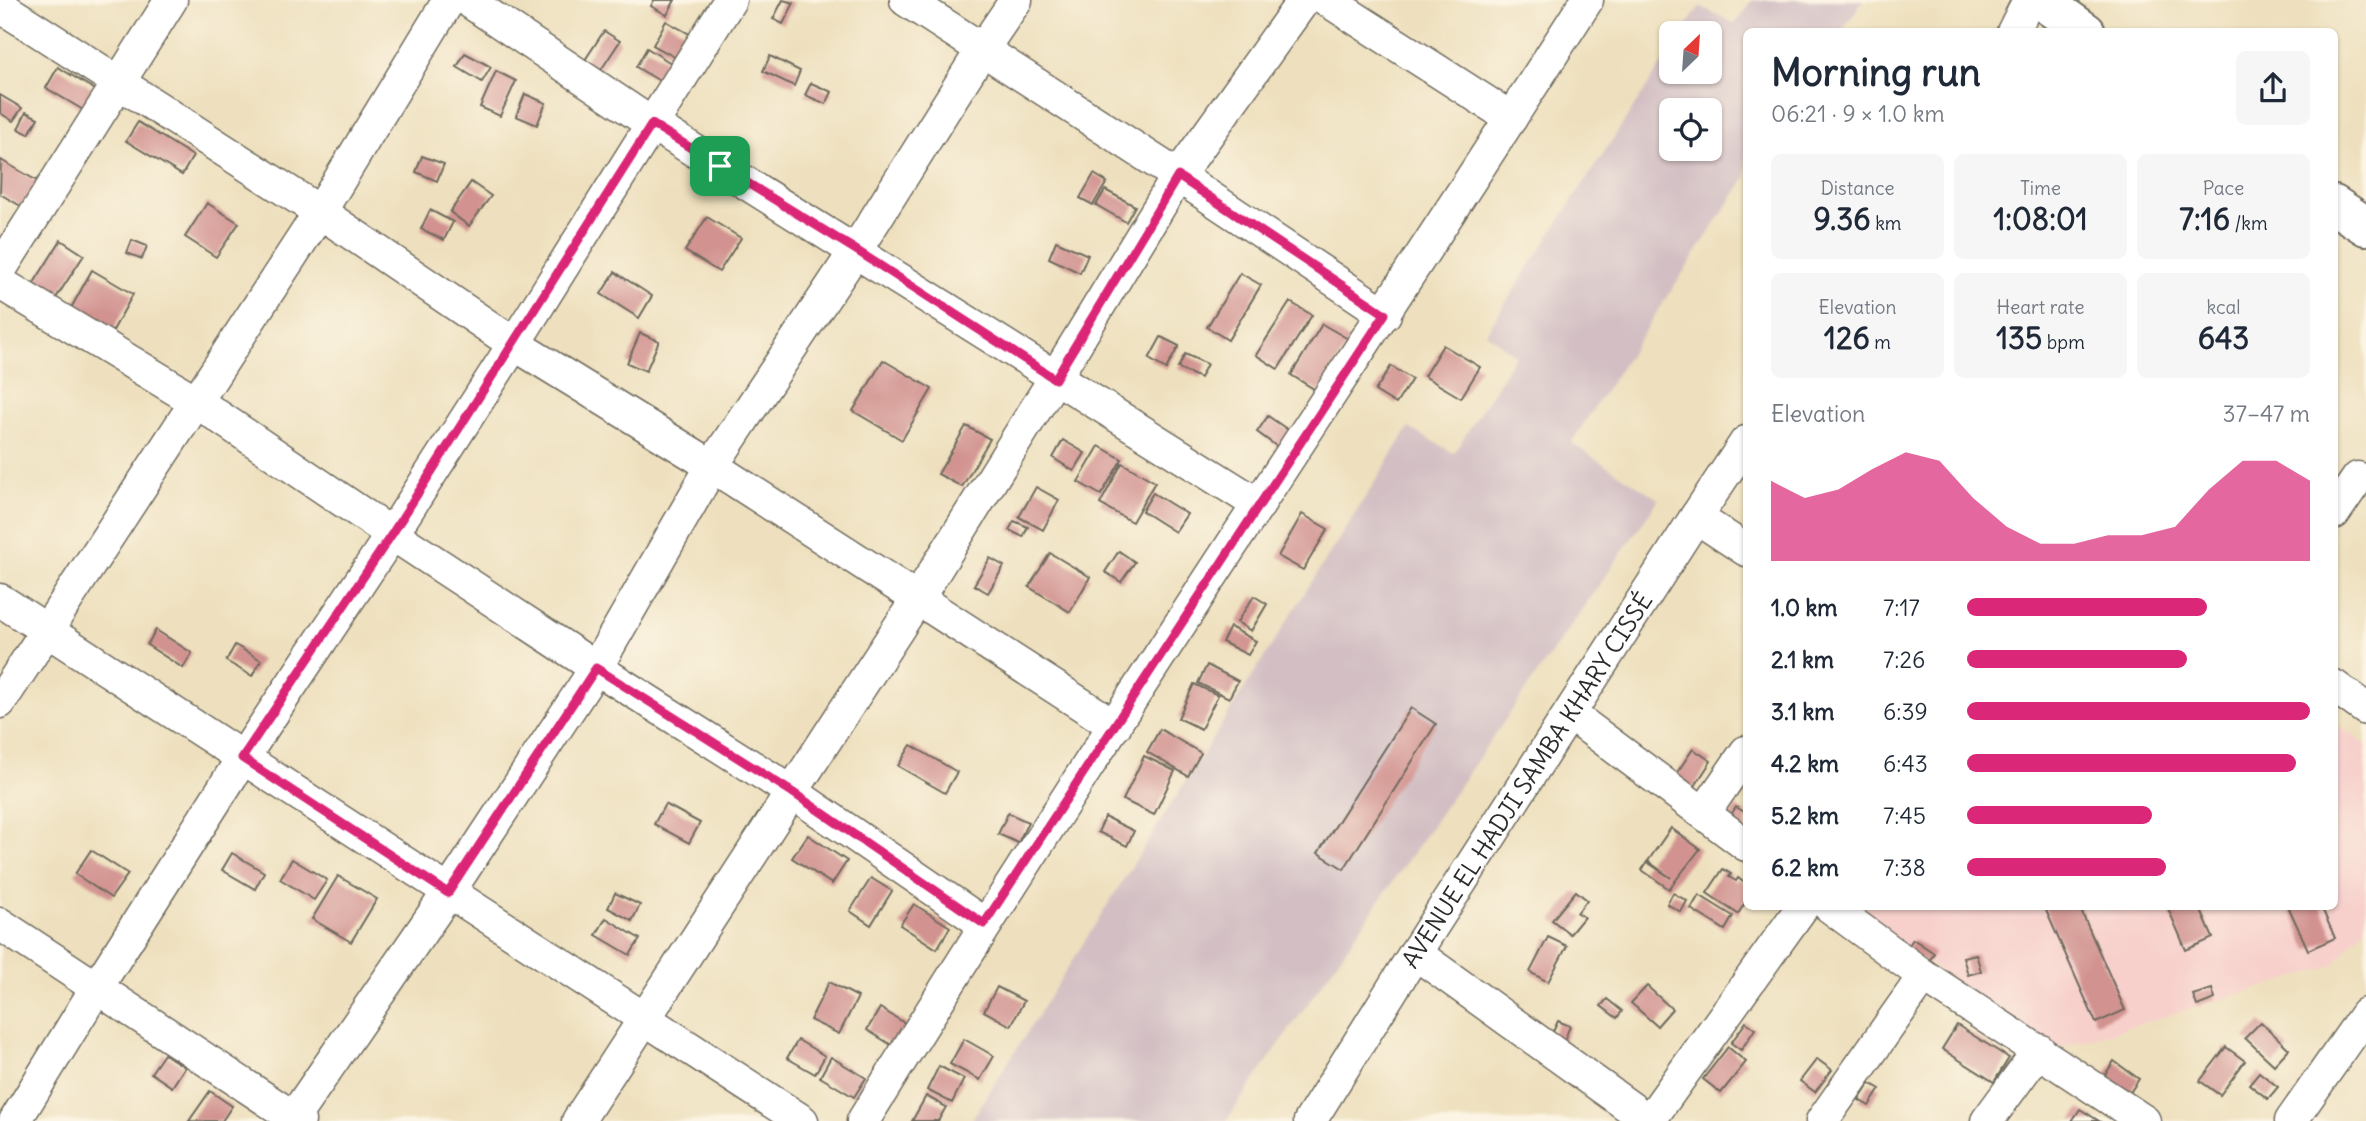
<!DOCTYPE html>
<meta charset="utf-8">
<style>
:root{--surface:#fff;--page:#f6f6f7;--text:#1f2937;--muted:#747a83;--accent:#db2777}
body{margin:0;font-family:Delius,sans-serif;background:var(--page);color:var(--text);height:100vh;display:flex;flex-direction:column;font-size:26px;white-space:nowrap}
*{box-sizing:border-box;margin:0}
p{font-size:23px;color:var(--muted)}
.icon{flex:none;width:38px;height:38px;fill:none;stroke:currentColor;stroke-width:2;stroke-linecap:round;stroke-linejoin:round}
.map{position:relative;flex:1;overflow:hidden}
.details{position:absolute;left:1743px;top:28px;width:595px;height:882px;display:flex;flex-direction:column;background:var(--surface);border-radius:10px;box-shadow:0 2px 5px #0004}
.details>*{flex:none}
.needle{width:46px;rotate:25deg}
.controls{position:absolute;left:1659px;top:21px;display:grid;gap:14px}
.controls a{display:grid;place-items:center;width:63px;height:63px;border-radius:10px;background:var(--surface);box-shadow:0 2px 5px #0004;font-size:35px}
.pin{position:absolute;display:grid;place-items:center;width:60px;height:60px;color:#fff;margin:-30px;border-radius:14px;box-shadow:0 4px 10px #0006}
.round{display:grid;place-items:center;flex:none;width:74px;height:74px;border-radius:10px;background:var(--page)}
.head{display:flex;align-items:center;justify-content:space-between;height:119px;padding:0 28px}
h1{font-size:38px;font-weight:700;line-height:52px}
.figures{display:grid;grid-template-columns:repeat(3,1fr);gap:10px;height:119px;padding:7px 28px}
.figures div{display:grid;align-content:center;border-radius:10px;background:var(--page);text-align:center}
.figures b{font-size:30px;font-weight:700}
.figures small{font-size:19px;font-weight:400}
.figures p{font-size:19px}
.chart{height:196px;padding:14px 28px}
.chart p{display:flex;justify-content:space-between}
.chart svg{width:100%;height:126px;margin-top:7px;fill:var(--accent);opacity:.7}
ul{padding:0 28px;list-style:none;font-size:23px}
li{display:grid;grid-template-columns:112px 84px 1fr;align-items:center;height:52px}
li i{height:18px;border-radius:9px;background:var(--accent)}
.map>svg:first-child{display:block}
.built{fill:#f7d0cc}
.industrial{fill:#d2bec3;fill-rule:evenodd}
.building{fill:#d29390}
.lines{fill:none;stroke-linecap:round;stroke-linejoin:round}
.minor-casing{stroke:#6f6a5e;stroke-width:35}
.major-casing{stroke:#6f6a5e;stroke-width:42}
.minor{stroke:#fff;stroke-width:32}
.major{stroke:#fff;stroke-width:38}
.route-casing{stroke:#fff;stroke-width:14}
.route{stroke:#db2777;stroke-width:9}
.labels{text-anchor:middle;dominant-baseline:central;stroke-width:5;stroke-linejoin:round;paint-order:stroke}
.street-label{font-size:24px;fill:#2b2b2b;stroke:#fcf5e5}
</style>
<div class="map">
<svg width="2366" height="1121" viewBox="0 0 2366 1121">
<rect width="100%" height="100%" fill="#fcf5e5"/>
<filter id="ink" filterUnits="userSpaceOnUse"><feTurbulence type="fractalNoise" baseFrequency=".0143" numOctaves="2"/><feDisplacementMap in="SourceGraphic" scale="14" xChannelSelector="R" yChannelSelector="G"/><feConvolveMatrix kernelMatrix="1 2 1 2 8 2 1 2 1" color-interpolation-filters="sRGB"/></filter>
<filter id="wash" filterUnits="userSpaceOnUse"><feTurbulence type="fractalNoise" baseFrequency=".00686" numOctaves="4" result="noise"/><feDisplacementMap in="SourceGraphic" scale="28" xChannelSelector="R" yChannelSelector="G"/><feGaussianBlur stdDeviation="1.57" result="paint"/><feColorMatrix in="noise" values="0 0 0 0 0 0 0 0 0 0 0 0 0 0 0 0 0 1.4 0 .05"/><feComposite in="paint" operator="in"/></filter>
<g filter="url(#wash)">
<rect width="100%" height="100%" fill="#eee0be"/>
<polygon class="built" points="2335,723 2366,745 2366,925 2333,966 2049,1051 1849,906 2334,906"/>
<path class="industrial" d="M1752,0H1863L1842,31L1746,32V177L1571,443L1659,499L1226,1121H971L1409,428L1454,453L1516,355L1486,333L1671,50V72H1710V33H1682L1700,6L1735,24ZM1671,110H1710V149H1671Z"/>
<g id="blocks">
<g class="building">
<polygon points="654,0 675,0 667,15 651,6"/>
<polygon points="783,0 794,3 783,24 773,19"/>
<polygon points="666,21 702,41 689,65 653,45"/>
<polygon points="604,31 620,41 599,73 583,63"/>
<polygon points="647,48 674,65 663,83 636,67"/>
<polygon points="465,53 491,67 482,82 457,67"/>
<polygon points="770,56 800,71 794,86 763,71"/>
<polygon points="58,67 102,94 90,114 46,88"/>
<polygon points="496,71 516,81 500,116 480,107"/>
<polygon points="811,83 832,92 826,104 805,95"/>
<polygon points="525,94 546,103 537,125 516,116"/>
<polygon points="0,95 22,108 13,121 0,113"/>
<polygon points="26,112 38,118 29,134 18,129"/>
<polygon points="138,122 193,156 182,175 126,141"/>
<polygon points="422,156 444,164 437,181 416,172"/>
<polygon points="1,160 46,186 31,212 0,194"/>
<polygon points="1094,174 1107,182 1093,205 1080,198"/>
<polygon points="471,182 491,196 469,226 450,212"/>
<polygon points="1105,190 1135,206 1126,222 1096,205"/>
<polygon points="207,203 239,223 216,257 185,237"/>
<polygon points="430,210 453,222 444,240 421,229"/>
<polygon points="707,217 741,238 719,272 685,251"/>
<polygon points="61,240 84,255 54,301 32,286"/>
<polygon points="132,240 147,246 142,259 127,253"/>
<polygon points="1056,241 1088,255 1080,273 1049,258"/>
<polygon points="92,270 133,294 111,334 70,310"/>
<polygon points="615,272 652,296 639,318 601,294"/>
<polygon points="1240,273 1261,285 1228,340 1207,327"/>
<polygon points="1290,302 1312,315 1278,369 1256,355"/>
<polygon points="1322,324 1350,340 1319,392 1291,375"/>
<polygon points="640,333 659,341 646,371 627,363"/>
<polygon points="1161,337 1179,346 1166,369 1149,359"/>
<polygon points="1443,345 1480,367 1461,398 1424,376"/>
<polygon points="1185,354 1207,364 1200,378 1178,368"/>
<polygon points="883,360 932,389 902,440 853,411"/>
<polygon points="1391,366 1412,379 1396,404 1375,391"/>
<polygon points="1268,416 1291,432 1279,448 1257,432"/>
<polygon points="966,426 990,439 962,487 938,474"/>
<polygon points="1063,440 1085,453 1074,471 1053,458"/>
<polygon points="1099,446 1122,459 1101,495 1078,482"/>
<polygon points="1122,463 1155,482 1132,522 1100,504"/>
<polygon points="1036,487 1059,500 1043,530 1019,517"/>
<polygon points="1153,493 1187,514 1175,532 1142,511"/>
<polygon points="1302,514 1328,529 1303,570 1278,556"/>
<polygon points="1014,521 1028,527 1023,537 1009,530"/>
<polygon points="1119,551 1135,562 1121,582 1105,572"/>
<polygon points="1050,553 1090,577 1070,612 1029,587"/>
<polygon points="990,558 1004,566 988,593 974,585"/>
<polygon points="1254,596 1267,604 1251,631 1237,622"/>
<polygon points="1230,627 1256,641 1248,655 1222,642"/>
<polygon points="156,630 192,653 183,668 147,645"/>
<polygon points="235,645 261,660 252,676 226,661"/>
<polygon points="1207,665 1238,681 1229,698 1198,683"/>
<polygon points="1194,684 1218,695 1201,729 1178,718"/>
<polygon points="1411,708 1436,724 1344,869 1318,853"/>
<polygon points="1160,729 1201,753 1188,776 1147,752"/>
<polygon points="911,745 957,772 945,793 898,766"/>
<polygon points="1693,749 1711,761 1693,789 1674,777"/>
<polygon points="1144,756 1175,771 1154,815 1123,800"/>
<polygon points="665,804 700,823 689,843 654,824"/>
<polygon points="1736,807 1746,813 1746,834 1727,821"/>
<polygon points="1008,813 1028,822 1018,843 998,834"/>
<polygon points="1105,817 1134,831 1127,846 1098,832"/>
<polygon points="1671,828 1700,849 1669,889 1642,870 1647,862 1671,878 1648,861"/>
<polygon points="808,835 847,861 832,884 792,858"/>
<polygon points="91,850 128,874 111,898 75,874"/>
<polygon points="232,853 264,872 255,889 222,870"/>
<polygon points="292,859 327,880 314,900 280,879"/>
<polygon points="1723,869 1731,874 1729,877 1736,881 1738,878 1746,884 1746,901 1738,914 1707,893"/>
<polygon points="338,876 377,899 351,942 312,919"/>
<polygon points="871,878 892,891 871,925 850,911"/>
<polygon points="1576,891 1587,900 1577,913 1584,917 1570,934 1552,920"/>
<polygon points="615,893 640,905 632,921 608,908"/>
<polygon points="1673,893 1687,901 1681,912 1667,904"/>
<polygon points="1699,895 1733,916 1725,930 1691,909"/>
<polygon points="914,904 950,927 937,949 900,925"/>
<polygon points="2044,906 2079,906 2125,1010 2096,1023"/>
<polygon points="2167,906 2199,906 2213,938 2186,950"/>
<polygon points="2288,906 2321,906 2335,938 2308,950"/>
<polygon points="606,918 640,939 630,955 596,935"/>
<polygon points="1548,937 1567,946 1548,982 1530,972"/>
<polygon points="1913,939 1934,953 1928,963 1906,950"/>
<polygon points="1976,954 1981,971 1968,975 1963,957"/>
<polygon points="829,982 858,997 839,1034 810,1020"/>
<polygon points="1647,986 1672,1009 1657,1026 1631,1003"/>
<polygon points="997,987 1024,1001 1011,1026 984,1011"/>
<polygon points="2212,989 2215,999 2197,1006 2193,995"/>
<polygon points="1607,999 1622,1011 1617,1018 1601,1006"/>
<polygon points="880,1008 916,1030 903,1052 867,1030"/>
<polygon points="1558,1021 1570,1026 1562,1046 1549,1040"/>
<polygon points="1746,1022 1755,1029 1741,1050 1731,1043"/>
<polygon points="2261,1022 2289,1049 2274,1065 2245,1038"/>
<polygon points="1957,1025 2009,1058 1994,1082 1942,1049"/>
<polygon points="964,1039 994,1056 980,1080 950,1064"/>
<polygon points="798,1040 825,1056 815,1074 787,1058"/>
<polygon points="1728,1047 1746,1062 1721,1093 1703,1079"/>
<polygon points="2226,1047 2245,1061 2220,1095 2200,1081"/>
<polygon points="164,1054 185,1067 172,1087 151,1073"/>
<polygon points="831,1057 866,1078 854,1097 820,1077"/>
<polygon points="1817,1059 1832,1070 1815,1092 1800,1081"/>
<polygon points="2114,1061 2139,1079 2125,1100 2100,1083"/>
<polygon points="939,1066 964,1079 952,1103 927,1090"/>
<polygon points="2259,1072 2278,1087 2268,1099 2249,1084"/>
<polygon points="1870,1083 1880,1089 1869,1106 1859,1100"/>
<polygon points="210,1091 232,1106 222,1121 189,1121"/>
<polygon points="926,1096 946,1107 938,1121 912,1121"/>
<polygon points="2080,1109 2099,1121 2072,1121"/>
</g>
</g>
</g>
<g filter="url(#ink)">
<use href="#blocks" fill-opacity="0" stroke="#6f6a5e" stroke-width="2"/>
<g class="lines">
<defs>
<g id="minor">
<polyline points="467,0 652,124 1259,505"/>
<polyline points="906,0 1178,176 1385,314"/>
<polyline points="1327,0 1511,118"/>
<polyline points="0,6 320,212 514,344 712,466 1115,726"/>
<polyline points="2013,32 2029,0"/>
<polyline points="0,270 171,0"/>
<polyline points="0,283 197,402 392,534 596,668 792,792 984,924"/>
<polyline points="2334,513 2358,478"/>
<polyline points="1696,517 1746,550"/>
<polyline points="0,600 802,1121"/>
<polyline points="2334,686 2366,709"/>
<polyline points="0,702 320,212 449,0"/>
<polyline points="1570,714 1746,845"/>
<polyline points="1704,813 1746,752"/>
<polyline points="1829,906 1924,976 2144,1121"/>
<polyline points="0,924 299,1121"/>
<polyline points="1415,953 1649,1121"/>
<polyline points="15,1121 97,987 242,759 392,534 514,344 730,0"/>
<polyline points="291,1121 448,893 596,668 712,466 856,250 982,50 1016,0"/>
<polyline points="578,1121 918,598 1055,378 1178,176 1304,0"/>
<path d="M863,1121C1097,742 1347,374 1587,0"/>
<path id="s1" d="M1310,1121L1415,953L1696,517L1746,442"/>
<polyline points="1649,1121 1803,906"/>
<polyline points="1822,1121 1924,976"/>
<polyline points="1987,1121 2039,1050"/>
<polyline points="2291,1121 2366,1014"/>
</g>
<g id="major">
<polyline points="2041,0 2086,32"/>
<polyline points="2334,205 2366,226"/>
</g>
</defs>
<use href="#minor" class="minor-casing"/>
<use href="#major" class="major-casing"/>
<use href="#minor" class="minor"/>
<use href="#major" class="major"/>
</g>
</g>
<g class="lines" filter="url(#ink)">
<defs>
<polygon id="route" points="652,124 856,250 1055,379 1178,176 1385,314 984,924 792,792 596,668 448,893 242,758 392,534"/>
</defs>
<use href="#route" class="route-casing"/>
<use href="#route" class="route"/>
</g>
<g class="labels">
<g class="street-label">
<text stroke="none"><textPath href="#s1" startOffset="404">AVENUE EL HADJI SAMBA KHARY CISSÉ</textPath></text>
</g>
</g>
</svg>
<div class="controls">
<a><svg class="needle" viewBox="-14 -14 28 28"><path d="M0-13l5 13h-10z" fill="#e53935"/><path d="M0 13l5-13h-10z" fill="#747a83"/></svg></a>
<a><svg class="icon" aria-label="locate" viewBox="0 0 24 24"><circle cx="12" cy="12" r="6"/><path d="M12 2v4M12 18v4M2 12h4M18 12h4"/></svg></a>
</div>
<div class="pin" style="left:720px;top:166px;background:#1e9e55"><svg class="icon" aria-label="arrive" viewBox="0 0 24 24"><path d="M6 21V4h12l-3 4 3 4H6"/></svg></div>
<section class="details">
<div class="head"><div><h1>Morning run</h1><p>06:21 · 9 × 1.0 km</p></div><a class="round"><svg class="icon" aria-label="share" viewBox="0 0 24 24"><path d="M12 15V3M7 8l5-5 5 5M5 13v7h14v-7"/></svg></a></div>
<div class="figures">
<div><p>Distance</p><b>9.36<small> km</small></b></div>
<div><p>Time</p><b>1:08:01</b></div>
<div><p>Pace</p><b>7:16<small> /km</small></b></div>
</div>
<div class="figures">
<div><p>Elevation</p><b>126<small> m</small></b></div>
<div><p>Heart rate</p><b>135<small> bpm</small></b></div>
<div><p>kcal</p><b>643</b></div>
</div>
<div class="chart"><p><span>Elevation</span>37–47 m</p>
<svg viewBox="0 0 160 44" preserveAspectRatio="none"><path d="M0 44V16L10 22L20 19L30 12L40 6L50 9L60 22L70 32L80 38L90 38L100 35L110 35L120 32L130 19L140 9L150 9L160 16V44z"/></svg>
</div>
<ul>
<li><b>1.0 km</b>7:17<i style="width:70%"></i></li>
<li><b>2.1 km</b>7:26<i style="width:64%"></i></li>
<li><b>3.1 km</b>6:39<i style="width:100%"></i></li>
<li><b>4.2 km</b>6:43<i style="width:96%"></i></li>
<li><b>5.2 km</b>7:45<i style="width:54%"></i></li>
<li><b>6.2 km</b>7:38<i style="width:58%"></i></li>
</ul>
</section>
</div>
